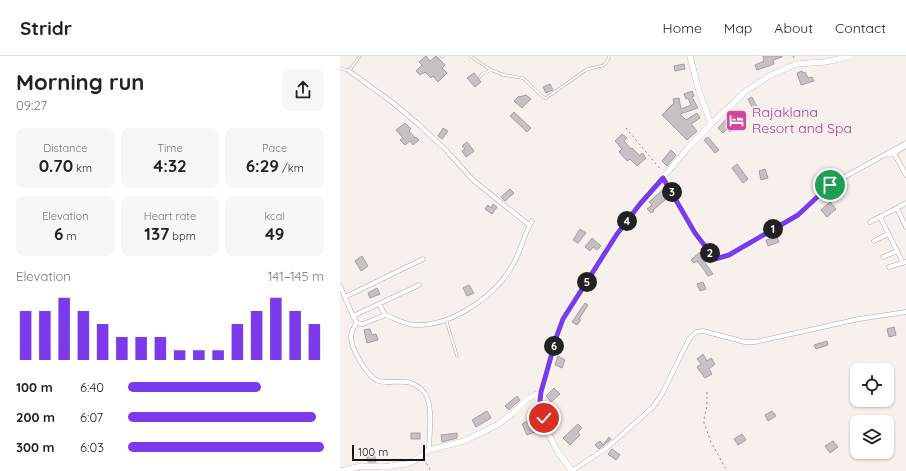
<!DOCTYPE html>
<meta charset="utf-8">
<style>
:root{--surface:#fff;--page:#f6f6f6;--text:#222;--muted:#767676;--line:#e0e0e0;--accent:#7c3aed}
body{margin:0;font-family:Quicksand,sans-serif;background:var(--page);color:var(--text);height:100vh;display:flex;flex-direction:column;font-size:15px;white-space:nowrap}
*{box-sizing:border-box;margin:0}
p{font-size:13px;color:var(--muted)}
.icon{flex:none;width:22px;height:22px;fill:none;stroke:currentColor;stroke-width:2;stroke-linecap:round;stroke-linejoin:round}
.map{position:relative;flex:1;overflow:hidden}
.side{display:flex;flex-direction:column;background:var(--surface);width:340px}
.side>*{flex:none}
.controls{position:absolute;left:510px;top:307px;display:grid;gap:8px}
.controls a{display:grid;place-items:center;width:44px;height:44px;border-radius:8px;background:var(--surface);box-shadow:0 1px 3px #0004;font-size:20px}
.scale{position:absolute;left:12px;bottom:10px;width:73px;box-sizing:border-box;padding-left:4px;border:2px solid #171413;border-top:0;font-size:11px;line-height:14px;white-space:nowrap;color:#171413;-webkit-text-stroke:3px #f8f0ec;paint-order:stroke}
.pin{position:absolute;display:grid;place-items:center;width:34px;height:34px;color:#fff;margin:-17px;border:2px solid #fff;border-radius:50%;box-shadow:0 1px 4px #0007}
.km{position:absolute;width:20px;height:20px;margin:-10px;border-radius:50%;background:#222;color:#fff;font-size:11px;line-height:20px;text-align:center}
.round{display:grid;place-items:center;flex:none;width:42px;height:42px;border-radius:8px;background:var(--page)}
.summary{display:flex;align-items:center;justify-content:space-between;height:68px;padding:0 16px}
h1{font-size:22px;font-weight:800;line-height:30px}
.stats{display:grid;grid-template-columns:repeat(3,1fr);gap:6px;height:68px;padding:4px 16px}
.stats div{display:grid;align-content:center;border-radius:8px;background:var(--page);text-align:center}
.stats b{font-size:17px;font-weight:800}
.stats small{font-size:11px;font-weight:400}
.stats p{font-size:11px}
.chart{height:112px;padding:8px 16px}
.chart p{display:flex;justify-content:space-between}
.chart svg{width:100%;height:72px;margin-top:4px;stroke:var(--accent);stroke-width:6}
ul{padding:0 16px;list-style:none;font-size:13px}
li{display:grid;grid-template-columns:64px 48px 1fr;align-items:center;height:30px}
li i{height:10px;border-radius:5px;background:var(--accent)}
header{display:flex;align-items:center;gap:24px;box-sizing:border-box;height:56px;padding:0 20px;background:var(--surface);border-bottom:1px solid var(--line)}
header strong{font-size:19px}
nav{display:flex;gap:22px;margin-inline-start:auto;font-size:14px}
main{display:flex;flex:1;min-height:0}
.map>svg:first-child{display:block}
.building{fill:#c7c1c6;stroke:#a49ea3}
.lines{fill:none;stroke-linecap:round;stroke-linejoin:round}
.lane-casing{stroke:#afa6a3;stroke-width:3}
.street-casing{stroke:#afa6a3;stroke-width:5}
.secondary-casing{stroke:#afa6a3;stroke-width:6}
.path{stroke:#8d8785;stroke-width:1;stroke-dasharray:2 3;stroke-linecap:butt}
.lane{stroke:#fff;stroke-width:2}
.street{stroke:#fff;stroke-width:4}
.secondary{stroke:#fff;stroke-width:5.5}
.route-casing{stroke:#fff;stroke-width:8}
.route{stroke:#7c3aed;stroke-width:5}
.labels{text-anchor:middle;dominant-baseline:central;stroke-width:4;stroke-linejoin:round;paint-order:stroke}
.hotel-label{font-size:14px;fill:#b23c85;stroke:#f8f0ec;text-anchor:start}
</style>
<header>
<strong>Stridr</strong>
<nav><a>Home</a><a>Map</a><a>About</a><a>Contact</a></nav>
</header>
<main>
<section class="side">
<div class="summary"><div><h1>Morning run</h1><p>09:27</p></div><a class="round"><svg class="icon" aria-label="share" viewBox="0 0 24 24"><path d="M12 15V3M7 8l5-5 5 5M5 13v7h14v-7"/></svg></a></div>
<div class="stats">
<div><p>Distance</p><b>0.70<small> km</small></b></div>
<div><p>Time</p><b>4:32</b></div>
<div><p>Pace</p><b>6:29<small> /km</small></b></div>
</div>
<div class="stats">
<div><p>Elevation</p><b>6<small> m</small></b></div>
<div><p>Heart rate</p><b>137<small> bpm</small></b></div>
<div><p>kcal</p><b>49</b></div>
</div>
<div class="chart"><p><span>Elevation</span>141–145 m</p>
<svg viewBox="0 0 160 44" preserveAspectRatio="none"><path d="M5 44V14M15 44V14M25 44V6M35 44V14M45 44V22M55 44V30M65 44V30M75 44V30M85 44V38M95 44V38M105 44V38M115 44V22M125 44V14M135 44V6M145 44V14M155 44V22"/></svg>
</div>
<ul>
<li><b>100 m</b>6:40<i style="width:68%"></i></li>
<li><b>200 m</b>6:07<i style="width:96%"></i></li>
<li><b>300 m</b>6:03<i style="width:100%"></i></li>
</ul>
</section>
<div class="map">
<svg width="566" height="415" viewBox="0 0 566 415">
<rect width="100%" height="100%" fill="#f8f0ec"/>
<g class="building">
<polygon points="86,0 90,5 96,0 105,9 102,12 107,17 98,26 93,20 91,22 85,16 80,19 76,15 82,9 79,6"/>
<polygon points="423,0 442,0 442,1 433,4 434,8 417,14 415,9 424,5"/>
<polygon points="344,8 345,13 335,15 334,10"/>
<polygon points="462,15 463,17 465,16 468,22 472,21 474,25 461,29 457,17"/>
<polygon points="134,17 141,26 135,31 127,22"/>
<polygon points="210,28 213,34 206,37 203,31"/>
<polygon points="352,35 354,40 352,41 358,52 340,58 346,64 357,57 360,62 351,68 357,75 347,84 322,59 334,47 333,43 339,42 341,53 351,49 348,42 346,43 344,38"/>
<polygon points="186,39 191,43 182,52 174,45 179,40 179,41"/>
<polygon points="412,41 417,51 413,53 408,43"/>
<polygon points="174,56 191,72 187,76 170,60"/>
<polygon points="394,58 401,65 390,76 387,73 383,77 378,72 388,61 390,63"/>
<polygon points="65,67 71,73 69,75 75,82 76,81 79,84 73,89 70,85 65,89 60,84 63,82 56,74"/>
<polygon points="103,72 108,75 102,83 98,80"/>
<polygon points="282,78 287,82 284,85 291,93 292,92 300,100 302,97 306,102 297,110 290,103 287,105 279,96 282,93 275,85"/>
<polygon points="368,81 379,94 375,97 364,84"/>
<polygon points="127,86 134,95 126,101 122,95 125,93 122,90"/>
<polygon points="331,94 336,99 327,110 322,105"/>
<polygon points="397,108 408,123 403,127 392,112"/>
<polygon points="425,113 428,122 421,124 419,115"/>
<polygon points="325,132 330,140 313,154 314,155 311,157 307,153 312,149 309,146"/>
<polygon points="170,133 174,137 165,145 161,141"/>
<polygon points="490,146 496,153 487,161 481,154"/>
<polygon points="153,148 157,151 152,158 145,153 148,149 151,152"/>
<polygon points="240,173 246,177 238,187 233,184"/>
<polygon points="437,181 439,186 428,190 426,184"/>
<polygon points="252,182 261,190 257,194 253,191 250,195 245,191"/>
<polygon points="360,196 363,199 361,201 373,218 368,220 362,211 357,205 354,207 351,204"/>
<polygon points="22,200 28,210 21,215 15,205"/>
<polygon points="363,226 366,233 360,235 357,228"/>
<polygon points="129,229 134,237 127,240 123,232"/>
<polygon points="37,232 40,238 30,242 28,237"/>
<polygon points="245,247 248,249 239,263 241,264 237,269 232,266"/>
<polygon points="554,271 556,279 549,281 547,273"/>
<polygon points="30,273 32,279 36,278 38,284 27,287 24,274"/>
<polygon points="487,285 488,289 476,293 474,289"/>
<polygon points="363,298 367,305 371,302 375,308 369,313 372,318 365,322 357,311 361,308 357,303"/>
<polygon points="218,300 225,304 222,312 215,309"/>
<polygon points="214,332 220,338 211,346 206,340"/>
<polygon points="177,340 180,344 169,354 165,350"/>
<polygon points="147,355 151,362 136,371 132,364"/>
<polygon points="432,355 436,360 428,365 425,359"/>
<polygon points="189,364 195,376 187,379 182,368"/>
<polygon points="238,368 242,372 238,376 240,379 230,389 223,382"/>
<rect x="71" y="377" width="9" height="6"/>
<polygon points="117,377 117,382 102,386 101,379"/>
<polygon points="402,378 406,384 398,389 394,383"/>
<polygon points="269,381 271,383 259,393 255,389 260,385 263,389"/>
<polygon points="493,385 498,391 490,397 485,390"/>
<polygon points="272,393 280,399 276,404 268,398"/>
<polygon points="34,397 36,406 28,406 26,399"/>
</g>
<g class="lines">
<defs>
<g id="lane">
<path d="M130,0L151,14L164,19L183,22L203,41L206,42L246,14C256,9 266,14 269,0"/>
<polyline points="102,1 103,0"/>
<polyline points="0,12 9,15 20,0"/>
<polyline points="140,21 142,18 151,14"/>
<polyline points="106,264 117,300"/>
</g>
<g id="street">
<polyline points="9,15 52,46 77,67 106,94 133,124 189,169"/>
<polyline points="554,97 566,119"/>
<polyline points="548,99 554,97 566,90"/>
<polyline points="323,122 355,177 375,203 389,199 458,159 490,129 566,87"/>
<polyline points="566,147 557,152 566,171"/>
<polyline points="540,161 563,207"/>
<polyline points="530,166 557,152"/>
<polyline points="534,185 548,178"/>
<polyline points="543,201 557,195"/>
<polyline points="549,211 566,206"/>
<polyline points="0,230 13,260"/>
<polyline points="5,241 83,203"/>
<path d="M45,259C54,262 64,268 74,269C110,271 155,241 172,210C181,196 183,179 192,165"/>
<path d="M17,267C14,271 11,276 11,281C11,293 27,320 38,325C41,326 44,326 47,326C63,326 72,323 84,336C94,348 89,379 89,394"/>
<polyline points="17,267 13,260 79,229"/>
<polyline points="17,267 23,268 45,259 39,248"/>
<polyline points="232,415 268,391 313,351 322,338 349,283 356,276 363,275 405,286 415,286 519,263 566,256"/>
</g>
<g id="secondary">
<polyline points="350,0 359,35 371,68"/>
<polyline points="1,415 21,410 43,411 66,408 72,406 89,394 124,385 157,369 173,357 187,343 201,336"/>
<polyline points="232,415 218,396 208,377 201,352 201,336 207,315 216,282 223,263 277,178 300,148 348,92 371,68 406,35 429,20 456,8 485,6 512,0"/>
</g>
</defs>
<use href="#lane" class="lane-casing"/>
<use href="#street" class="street-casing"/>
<use href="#secondary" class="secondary-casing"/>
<g class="path">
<polyline points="453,0 455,4"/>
<polyline points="286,72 321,114"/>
<polyline points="367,336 367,350 364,363 364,367 371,386 387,415"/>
<polyline points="84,403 91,415"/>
</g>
<use href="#lane" class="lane"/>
<use href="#street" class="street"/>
<use href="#secondary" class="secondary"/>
</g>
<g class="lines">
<defs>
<polyline id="route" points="204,362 200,345 201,336 207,315 216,282 223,263 277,178 300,148 323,122 355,177 375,203 389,199 458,159 490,129"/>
</defs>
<use href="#route" class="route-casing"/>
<use href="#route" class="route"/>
</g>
<defs>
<symbol id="hotel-square" viewBox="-11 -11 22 22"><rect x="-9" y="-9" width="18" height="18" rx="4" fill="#d1479c" stroke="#f8f0ec"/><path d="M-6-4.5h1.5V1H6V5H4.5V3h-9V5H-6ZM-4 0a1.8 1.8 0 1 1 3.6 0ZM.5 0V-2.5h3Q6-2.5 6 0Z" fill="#fff"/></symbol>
</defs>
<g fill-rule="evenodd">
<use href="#hotel-square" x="384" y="52" width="25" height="25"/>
</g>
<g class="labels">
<g class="hotel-label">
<text x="412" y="56">Rajaklana<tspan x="412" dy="16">Resort and Spa</tspan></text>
</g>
</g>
</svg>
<div class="controls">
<a><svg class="icon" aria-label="locate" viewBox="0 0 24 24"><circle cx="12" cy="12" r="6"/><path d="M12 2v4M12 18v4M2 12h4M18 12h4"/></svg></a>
<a><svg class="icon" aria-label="layers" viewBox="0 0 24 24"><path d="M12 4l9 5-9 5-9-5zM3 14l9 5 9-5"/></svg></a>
</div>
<div class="scale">100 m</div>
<div class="pin" style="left:490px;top:129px;background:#1e9e55"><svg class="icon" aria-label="arrive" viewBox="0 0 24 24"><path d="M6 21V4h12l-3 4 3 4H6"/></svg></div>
<div class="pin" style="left:204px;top:362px;background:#d93025"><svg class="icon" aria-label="check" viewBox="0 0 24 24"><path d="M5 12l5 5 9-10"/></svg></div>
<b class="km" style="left:433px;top:173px">1</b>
<b class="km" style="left:370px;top:197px">2</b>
<b class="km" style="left:332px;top:136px">3</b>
<b class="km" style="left:287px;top:165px">4</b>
<b class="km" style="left:247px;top:226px">5</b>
<b class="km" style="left:214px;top:290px">6</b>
</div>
</main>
